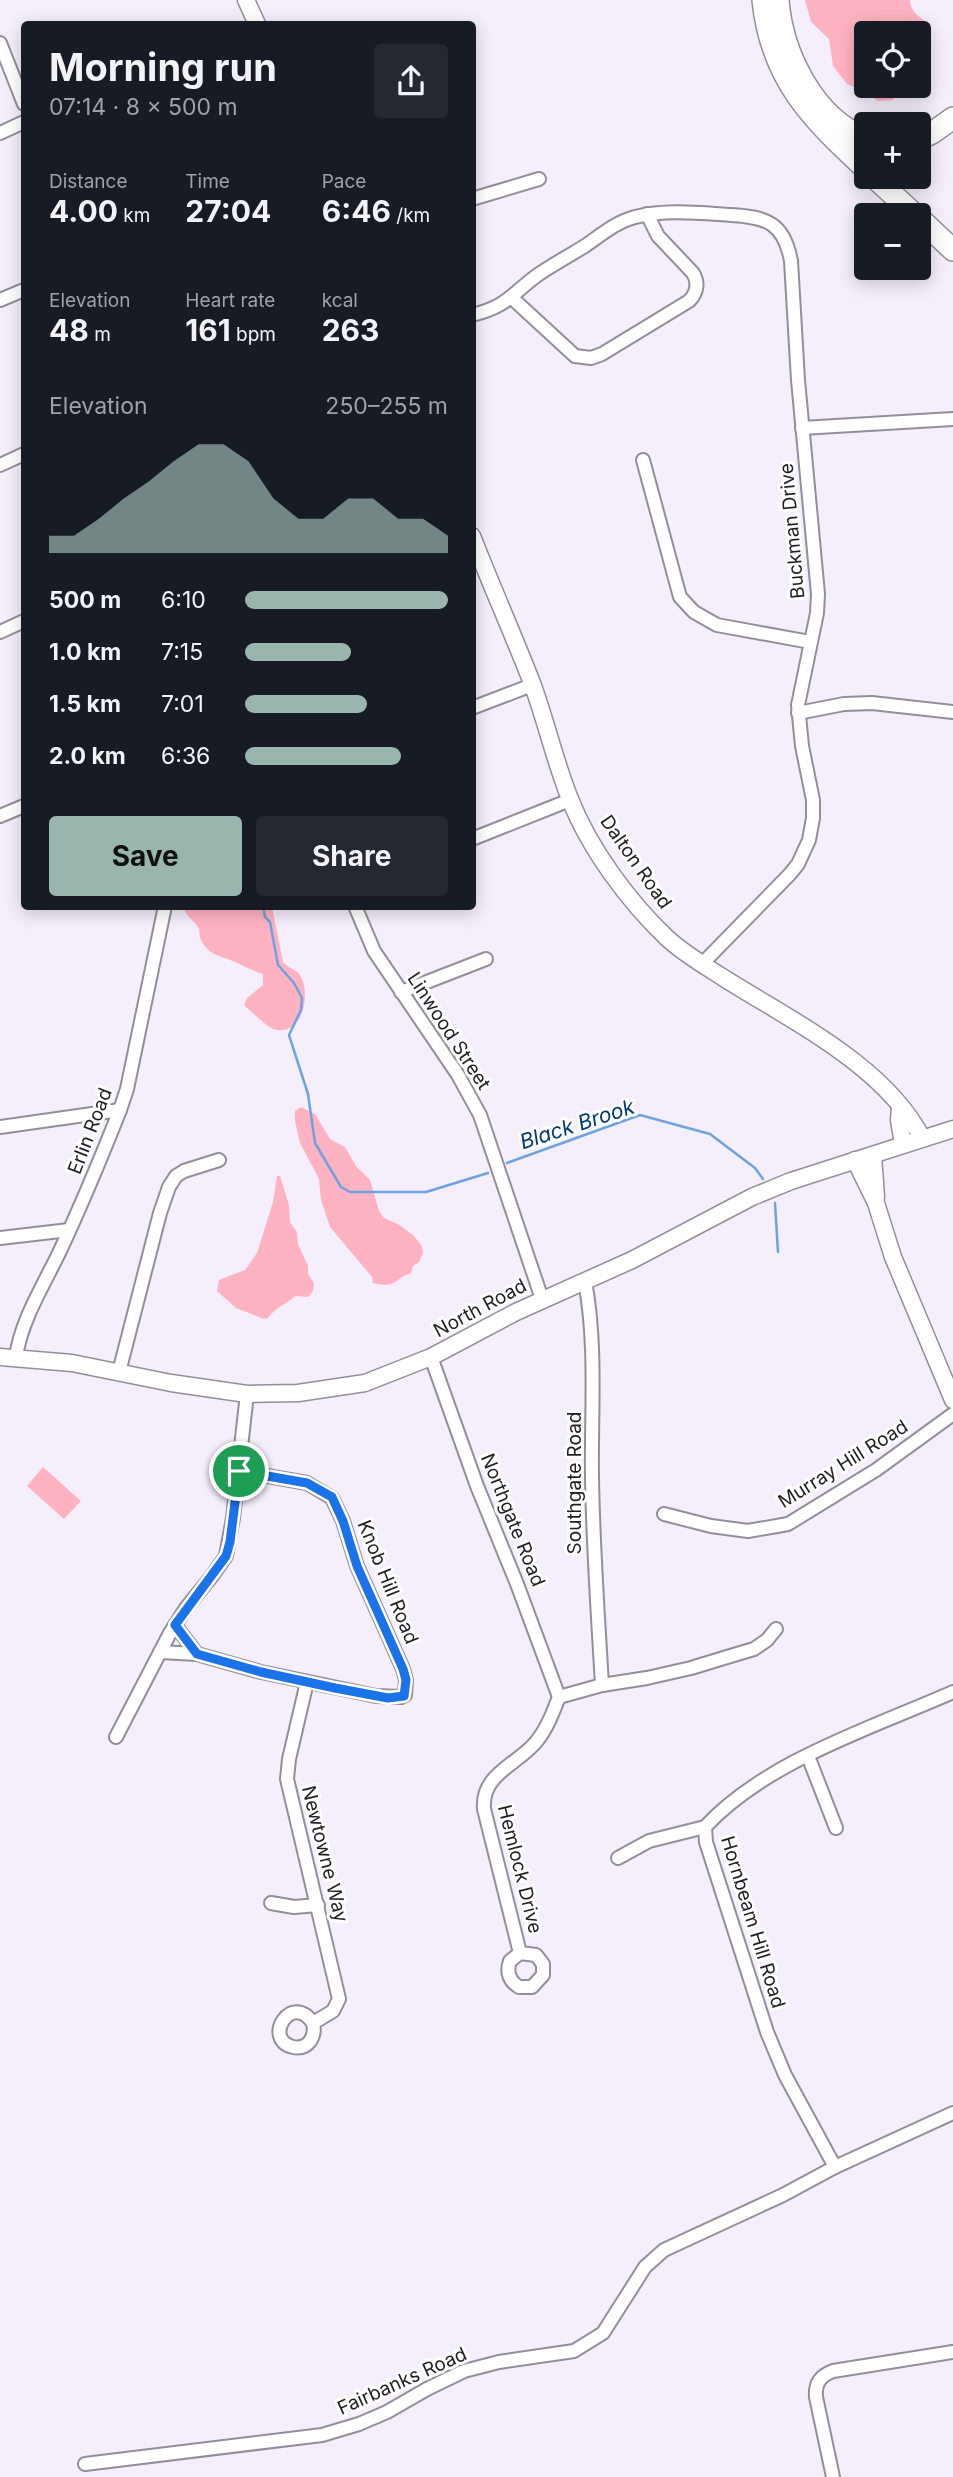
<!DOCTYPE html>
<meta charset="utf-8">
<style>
:root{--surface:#171b24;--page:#242831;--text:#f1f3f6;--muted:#9ea1a6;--accent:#99b5ae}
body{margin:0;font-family:Inter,sans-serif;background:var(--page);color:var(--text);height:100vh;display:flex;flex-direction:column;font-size:26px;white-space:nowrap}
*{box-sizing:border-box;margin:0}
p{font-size:23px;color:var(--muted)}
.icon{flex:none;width:38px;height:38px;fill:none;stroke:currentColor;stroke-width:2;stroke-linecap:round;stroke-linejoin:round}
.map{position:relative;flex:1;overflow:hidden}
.sheet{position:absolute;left:21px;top:21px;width:455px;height:889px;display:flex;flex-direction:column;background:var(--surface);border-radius:7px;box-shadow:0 4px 18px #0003}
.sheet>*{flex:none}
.buttons{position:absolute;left:854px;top:21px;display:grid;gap:14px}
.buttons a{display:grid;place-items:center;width:77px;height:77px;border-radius:7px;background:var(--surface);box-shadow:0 4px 18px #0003;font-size:35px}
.pin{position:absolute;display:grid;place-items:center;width:60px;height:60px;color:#fff;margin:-30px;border:4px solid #fff;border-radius:50%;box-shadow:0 2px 7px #0007}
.round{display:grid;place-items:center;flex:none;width:74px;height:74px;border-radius:7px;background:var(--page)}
.headline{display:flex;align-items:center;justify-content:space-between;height:119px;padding:0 28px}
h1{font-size:38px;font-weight:700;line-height:52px}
.stats{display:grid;grid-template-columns:repeat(3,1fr);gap:10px;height:119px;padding:7px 28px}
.stats div{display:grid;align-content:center}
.stats b{font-size:30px;font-weight:700}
.stats small{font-size:19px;font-weight:400}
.stats p{font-size:19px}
.chart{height:196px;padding:14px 28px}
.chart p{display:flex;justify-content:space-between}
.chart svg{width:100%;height:126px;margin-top:7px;fill:var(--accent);opacity:.7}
.cta{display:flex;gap:14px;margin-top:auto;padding:14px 28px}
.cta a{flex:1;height:80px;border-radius:7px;background:var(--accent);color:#111;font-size:28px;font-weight:700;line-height:80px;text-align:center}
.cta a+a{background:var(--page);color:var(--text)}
ul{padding:0 28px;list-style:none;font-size:23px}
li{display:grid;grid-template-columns:112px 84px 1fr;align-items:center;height:52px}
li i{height:18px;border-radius:9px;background:var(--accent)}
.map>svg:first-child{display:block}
.green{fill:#ffb3c2}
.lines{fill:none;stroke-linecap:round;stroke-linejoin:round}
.stream{stroke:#6ea3e0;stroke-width:2.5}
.street-casing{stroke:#958e9a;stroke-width:16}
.secondary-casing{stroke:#958e9a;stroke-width:19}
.highway-casing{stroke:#958e9a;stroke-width:24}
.street{stroke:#fff;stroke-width:12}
.secondary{stroke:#fff;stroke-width:16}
.highway{stroke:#fff;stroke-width:21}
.route-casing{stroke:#fff;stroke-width:14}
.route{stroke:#1a73e8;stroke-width:9}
.labels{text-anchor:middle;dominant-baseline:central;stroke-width:6;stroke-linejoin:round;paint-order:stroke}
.street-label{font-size:19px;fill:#201e22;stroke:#fefefe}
.water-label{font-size:21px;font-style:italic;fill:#003b72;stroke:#fefefe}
</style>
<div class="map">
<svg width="953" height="2477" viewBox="0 0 953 2477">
<rect width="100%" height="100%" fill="#f5eefb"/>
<g class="green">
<path d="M805,0H910C910,12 920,17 929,24L925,35L919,37V33H866V86H892L895,97L893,100L878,101L861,90L847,84L833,66L829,39L811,22Z"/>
<path d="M184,907H272L283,962C288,968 296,969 300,975C312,995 302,1038 273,1029C268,1027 249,1010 244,1005L247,998L263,985V974C253,971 246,967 237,963C224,956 209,957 201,940C199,937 200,933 199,929C195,920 186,918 184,907Z"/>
<path d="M301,1107L315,1114L330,1139L345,1147L356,1166L370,1180L379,1211L384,1218L398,1224L413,1235L422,1246L423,1253L419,1262L413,1266L411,1273C394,1279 396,1289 373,1283L372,1277L330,1227L321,1200L319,1179L300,1143L295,1121V1111Z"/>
<path d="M277,1176H280L289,1205L290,1222L297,1232L298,1244L308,1266V1274L314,1283L313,1291L308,1297L296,1296C287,1303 274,1309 268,1318L264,1319L236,1308L217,1291L219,1280L245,1270L257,1253L273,1202Z"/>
<polygon points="43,1467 81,1501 64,1519 27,1486"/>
</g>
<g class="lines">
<g class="stream">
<polyline points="263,906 265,917 270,922 278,965 294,983 302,998 301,1010 289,1035 308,1094 315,1143 341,1187 350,1192 426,1192 488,1173"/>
<polyline points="507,1163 640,1115 710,1134 755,1168 763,1179"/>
<polyline points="775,1203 778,1252"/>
</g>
<defs>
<g id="street">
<polyline points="0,43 24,104"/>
<polyline points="0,133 24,122"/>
<polyline points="472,199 539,179"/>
<path d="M512,298L575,356L591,358L602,354L689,301C697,293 699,283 693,273L658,236L647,214"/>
<polyline points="0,300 24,290"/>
<path d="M472,315C509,306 512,293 539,274C554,264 570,255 585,246C601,235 616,222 635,217C666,209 700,213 731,215C767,217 784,223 791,261L798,380L818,594L817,613L798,705L802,746L813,800V818L809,840L798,864L790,874L702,964"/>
<polyline points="802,428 953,419"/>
<polyline points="643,460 680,597 694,612 717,625 810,642"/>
<polyline points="0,465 24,454"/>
<polyline points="0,632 24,621"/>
<polyline points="472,708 532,685"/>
<polyline points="798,713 844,704 872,703 953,712"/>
<polyline points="0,816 24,806"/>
<polyline points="472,839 570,800"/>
<polyline points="355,906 374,951 458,1075 480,1115 542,1299"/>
<polyline points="401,992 486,959"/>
<polyline points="0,1127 120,1110"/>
<polyline points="0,1238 69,1230"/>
<path d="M585,1281C597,1346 591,1412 592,1477C593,1547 598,1615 602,1685"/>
<path d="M16,1357C21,1321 43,1286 59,1253C81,1206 101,1158 120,1110L127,1089L165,906"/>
<polyline points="431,1357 477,1486 517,1584 559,1697"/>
<polyline points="119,1372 160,1213 169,1187 176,1176 184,1171 219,1160"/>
<polyline points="664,1514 711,1526 748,1531 788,1524 876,1470 953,1414"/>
<polyline points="175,1625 197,1654"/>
<polyline points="160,1652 197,1654 261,1672 376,1696 401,1697 405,1695 406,1680 403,1669 357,1566 343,1521 332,1498 307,1483 239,1471"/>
<path d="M307,1682L289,1759L287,1779L339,1999L333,2011L313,2023C291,1991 262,2040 293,2047C309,2050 316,2036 313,2023"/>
<path d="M953,1692C872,1728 766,1761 705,1827L706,1842L767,2032L785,2075L835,2167L953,2113"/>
<polyline points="559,1697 602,1685 647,1678 691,1668 737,1654 754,1649 767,1640 776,1629"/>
<polyline points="116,1737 170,1633 186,1608 212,1576 226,1556 233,1518 247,1394"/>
<polyline points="808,1756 836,1828"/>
<polyline points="618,1858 649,1841 705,1827"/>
<polyline points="271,1903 294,1907 318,1905"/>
<path d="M520,1953L536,1955L543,1964V1975L532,1987H519C509,1981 506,1972 510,1961L520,1953L484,1809C481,1774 517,1765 536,1742C547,1729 553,1712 559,1697"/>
<polyline points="85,2464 322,2435 359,2424 387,2412 427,2389 464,2371 499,2362 574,2351 603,2333 645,2267 664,2250 783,2195 835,2167"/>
<path d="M833,2477L816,2397C815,2383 820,2376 833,2371L953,2352"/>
</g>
<g id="secondary">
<polyline points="246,0 257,24"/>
<path d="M472,536C491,585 513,634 532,683C546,721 555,762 570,799C589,848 629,902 667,938C684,954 707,967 727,980C794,1022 886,1067 922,1138"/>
<polyline points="900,1108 899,1120 903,1144"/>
<polyline points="873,1155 876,1197"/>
<polyline points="855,1160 876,1203 893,1257 953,1400"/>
<polyline points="0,1357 72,1363 171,1383 247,1394 298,1393 365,1383 431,1357 516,1312 632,1260 752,1197 791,1181 953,1129"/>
</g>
<g id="highway">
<path d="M763,0C771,79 811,118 866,169"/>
<path d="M778,0C782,53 814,119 866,138"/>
<polyline points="919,139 932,133 953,118"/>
<polyline points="874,177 915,215"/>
<polyline points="919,218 953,250"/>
</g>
</defs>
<use href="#street" class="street-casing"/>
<use href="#secondary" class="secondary-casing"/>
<use href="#highway" class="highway-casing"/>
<use href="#street" class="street"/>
<use href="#secondary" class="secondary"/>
<use href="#highway" class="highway"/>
</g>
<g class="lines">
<defs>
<polygon id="route" points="239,1471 307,1483 332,1497 343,1521 357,1566 403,1669 406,1680 404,1696 388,1698 335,1688 261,1672 197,1654 175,1625 226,1556 230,1542"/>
</defs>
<use href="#route" class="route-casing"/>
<use href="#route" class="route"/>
</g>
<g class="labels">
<g class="street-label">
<text transform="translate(792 531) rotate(-95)">Buckman Drive</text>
<text transform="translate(636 862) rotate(55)">Dalton Road</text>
<text transform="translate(449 1031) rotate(57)">Linwood Street</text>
<text transform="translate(90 1131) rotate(-69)">Erlin Road</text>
<text transform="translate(480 1308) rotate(-28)">North Road</text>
<text transform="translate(843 1464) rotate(-32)">Murray Hill Road</text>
<text transform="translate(574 1483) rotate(-90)">Southgate Road</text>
<text transform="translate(513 1520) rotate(68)">Northgate Road</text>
<text transform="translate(388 1582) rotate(68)">Knob Hill Road</text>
<text transform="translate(325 1854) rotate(76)">Newtowne Way</text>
<text transform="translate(520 1869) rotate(76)">Hemlock Drive</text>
<text transform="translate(753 1922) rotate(73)">Hornbeam Hill Road</text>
<text transform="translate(402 2381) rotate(-24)">Fairbanks Road</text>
</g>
<g class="water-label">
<text transform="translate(577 1124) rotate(-18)">Black Brook</text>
</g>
</g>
</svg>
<div class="buttons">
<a><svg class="icon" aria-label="locate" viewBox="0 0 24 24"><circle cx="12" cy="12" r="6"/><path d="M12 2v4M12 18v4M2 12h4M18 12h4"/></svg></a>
<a>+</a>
<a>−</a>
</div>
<div class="pin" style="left:239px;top:1471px;background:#1e9e55"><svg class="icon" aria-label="arrive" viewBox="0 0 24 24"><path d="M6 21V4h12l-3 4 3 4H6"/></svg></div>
<section class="sheet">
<div class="headline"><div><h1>Morning run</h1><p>07:14 · 8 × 500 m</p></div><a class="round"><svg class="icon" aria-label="share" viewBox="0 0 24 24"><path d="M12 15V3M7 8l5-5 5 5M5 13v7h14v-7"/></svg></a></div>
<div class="stats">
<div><p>Distance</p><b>4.00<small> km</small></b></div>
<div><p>Time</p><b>27:04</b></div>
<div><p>Pace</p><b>6:46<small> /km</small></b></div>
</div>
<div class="stats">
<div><p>Elevation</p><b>48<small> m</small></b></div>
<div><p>Heart rate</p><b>161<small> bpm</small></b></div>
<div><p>kcal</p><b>263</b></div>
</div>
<div class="chart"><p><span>Elevation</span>250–255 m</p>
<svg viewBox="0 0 160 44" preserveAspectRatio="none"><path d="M0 44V38L10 38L20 32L30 25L40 19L50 12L60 6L70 6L80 12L90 25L100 32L110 32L120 25L130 25L140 32L150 32L160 38V44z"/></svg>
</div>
<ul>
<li><b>500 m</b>6:10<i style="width:100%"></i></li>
<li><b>1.0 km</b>7:15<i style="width:52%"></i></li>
<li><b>1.5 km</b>7:01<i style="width:60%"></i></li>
<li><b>2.0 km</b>6:36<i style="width:77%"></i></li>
</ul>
<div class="cta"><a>Save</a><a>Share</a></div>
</section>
</div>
